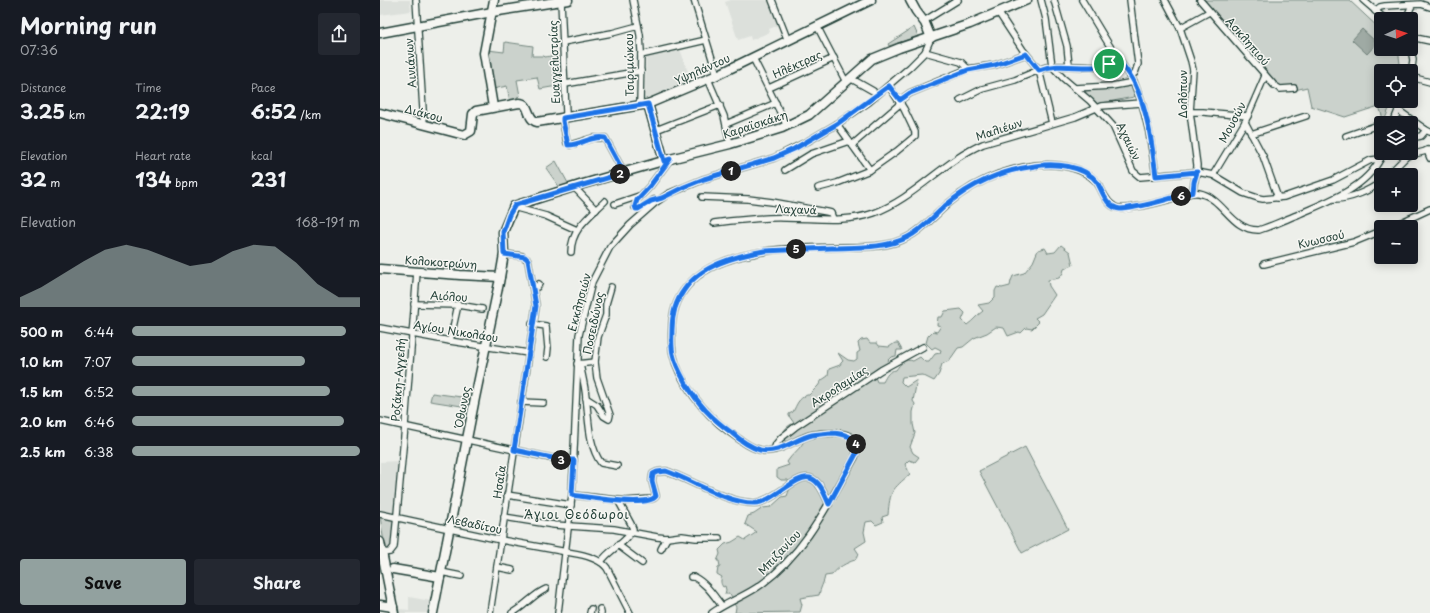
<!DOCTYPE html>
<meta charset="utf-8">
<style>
:root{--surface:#171b24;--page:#242831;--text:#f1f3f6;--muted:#9ea1a6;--accent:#92a19f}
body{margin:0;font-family:"Playpen Sans",sans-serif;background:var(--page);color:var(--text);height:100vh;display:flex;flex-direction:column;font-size:15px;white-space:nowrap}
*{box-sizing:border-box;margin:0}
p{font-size:13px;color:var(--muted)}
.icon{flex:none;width:22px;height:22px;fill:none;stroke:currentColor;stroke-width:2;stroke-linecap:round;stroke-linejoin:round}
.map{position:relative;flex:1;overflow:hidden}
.side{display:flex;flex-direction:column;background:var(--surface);width:380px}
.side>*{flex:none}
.needle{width:26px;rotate:87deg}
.fabs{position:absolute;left:994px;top:12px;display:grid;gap:8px}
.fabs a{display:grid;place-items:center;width:44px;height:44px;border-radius:4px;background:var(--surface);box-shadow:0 2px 10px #0003;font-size:20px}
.pin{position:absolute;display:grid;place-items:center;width:34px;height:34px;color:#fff;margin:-17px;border:2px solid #fff;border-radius:50%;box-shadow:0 1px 4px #0007}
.km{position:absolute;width:20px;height:20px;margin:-10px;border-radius:50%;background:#222;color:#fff;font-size:11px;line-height:20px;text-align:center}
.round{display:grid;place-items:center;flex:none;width:42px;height:42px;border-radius:4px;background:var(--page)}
.headline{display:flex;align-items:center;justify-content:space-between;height:68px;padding:0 20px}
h1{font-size:22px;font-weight:700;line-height:30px}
.metrics{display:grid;grid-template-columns:repeat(3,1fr);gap:6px;height:68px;padding:4px 20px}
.metrics div{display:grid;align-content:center}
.metrics b{font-size:20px;font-weight:700}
.metrics small{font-size:11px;font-weight:400}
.metrics p{font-size:11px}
.chart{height:112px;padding:8px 20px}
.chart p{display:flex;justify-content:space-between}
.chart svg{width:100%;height:72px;margin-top:4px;fill:var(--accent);opacity:.7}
.action{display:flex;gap:8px;margin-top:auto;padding:8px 20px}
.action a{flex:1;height:46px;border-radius:4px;background:var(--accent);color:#111;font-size:16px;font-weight:700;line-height:46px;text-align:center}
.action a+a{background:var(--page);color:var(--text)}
ul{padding:0 20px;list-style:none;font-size:13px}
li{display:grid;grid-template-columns:64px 48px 1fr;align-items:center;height:30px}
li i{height:10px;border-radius:5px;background:var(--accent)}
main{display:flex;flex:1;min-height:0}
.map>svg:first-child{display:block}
.built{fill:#dce0db}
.green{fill:#cbd2cc;stroke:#758880}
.water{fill:#9faaa4;stroke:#6c7e77}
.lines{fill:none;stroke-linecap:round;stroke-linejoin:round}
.street-casing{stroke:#1f3d34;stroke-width:8}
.secondary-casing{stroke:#1f3d34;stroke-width:11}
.street{stroke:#f6f6f2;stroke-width:5.5}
.secondary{stroke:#f6f6f2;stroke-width:8}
.route-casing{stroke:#fff;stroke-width:8}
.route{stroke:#1a73e8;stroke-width:5}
.labels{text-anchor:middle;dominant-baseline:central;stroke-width:3;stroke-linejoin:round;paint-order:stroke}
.street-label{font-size:11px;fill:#1f3d34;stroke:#f6f6f2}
.neighbourhood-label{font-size:12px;letter-spacing:1px;fill:#1f3d34;stroke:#f6f6f2}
</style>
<main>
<section class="side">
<div class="headline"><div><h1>Morning run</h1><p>07:36</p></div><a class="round"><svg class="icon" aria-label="share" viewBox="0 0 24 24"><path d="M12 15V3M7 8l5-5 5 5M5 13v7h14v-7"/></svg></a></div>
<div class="metrics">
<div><p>Distance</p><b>3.25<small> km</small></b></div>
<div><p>Time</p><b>22:19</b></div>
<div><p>Pace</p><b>6:52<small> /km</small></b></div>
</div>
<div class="metrics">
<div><p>Elevation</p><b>32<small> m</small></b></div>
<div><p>Heart rate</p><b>134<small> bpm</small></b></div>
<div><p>kcal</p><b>231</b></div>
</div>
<div class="chart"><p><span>Elevation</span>168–191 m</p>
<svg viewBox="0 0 160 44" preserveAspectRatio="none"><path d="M0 44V38L10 32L20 24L30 16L40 9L50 6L60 9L70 14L80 19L90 17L100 10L110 6L120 7L130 17L140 30L150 38L160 38V44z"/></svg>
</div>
<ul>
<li><b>500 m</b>6:44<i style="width:94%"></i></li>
<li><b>1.0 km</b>7:07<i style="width:76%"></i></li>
<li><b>1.5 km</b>6:52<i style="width:87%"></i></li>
<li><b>2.0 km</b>6:46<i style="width:93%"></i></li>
<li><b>2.5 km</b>6:38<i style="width:100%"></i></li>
</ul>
<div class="action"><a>Save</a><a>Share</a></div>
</section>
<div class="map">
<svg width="1050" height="613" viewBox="0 0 1050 613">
<rect width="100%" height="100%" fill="#edefea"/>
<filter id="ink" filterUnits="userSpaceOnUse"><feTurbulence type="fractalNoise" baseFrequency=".025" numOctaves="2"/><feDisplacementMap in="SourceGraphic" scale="8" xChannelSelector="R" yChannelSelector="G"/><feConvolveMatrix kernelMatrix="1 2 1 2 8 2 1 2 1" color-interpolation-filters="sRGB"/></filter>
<g filter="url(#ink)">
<g class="built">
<polygon points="0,0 30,0 31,11 0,15"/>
<polygon points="351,0 390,0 399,25 389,29 390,32 371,40 370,36 358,40 345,2"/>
<polygon points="300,49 311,81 266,100 265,97 266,56"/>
<polygon points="19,461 14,513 0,510 0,462"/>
<polygon points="29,597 51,601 48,613 19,613 19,609 29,610"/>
</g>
<g class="green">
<polygon points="820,0 969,0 1001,30 1001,49 1018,49 1021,71 1001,71 1001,101 1012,101 1005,119 1003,119 999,106 965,117 931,106 927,87 915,90 914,85 904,87 897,85"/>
<polygon points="534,27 538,36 509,46 508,44"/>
<polygon points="125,42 153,46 152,56 164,56 165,57 171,56 172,58 181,57 183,85 160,89 157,77 137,80 140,96 137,97 137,100 130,102 127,86 113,89 108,62 108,50 124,52"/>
<path d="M750,84L755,96L754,97L717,104C710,102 707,95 704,88Z"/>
<polygon points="176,161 189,185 180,188 166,168"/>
<path d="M681,245L690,252L693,265L684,269L683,273L679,278L668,280L669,286L675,295L662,314L655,318L659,322L652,329L646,328L641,333L639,332L628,336L624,328L616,327L607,333L594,338L583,347L578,348L569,361L562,364L559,374L554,381L542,375L522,377L521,382L526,387L537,380L533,401L535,404L533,412V424L535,433L530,447L533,453L539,457L535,462L529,460L525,464L530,474C512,490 510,490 508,515L502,517L503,522L496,525L492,521L486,522L484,532L486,541L475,548L479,554L475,560C466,563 458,567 452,575L445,576C444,583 440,588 439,595L420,598L422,605L420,612L355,613L356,607L352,600V597L350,594H345L346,590L345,586L343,587C341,584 340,581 342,577L337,574L338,568L340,567L339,561H337L340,554L339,550L345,544L352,542L360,537L365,540L377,532L365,524L368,516L374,514L383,508L391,507L402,497L407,496L411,485L408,480H401L397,477V469L409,465L407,462C412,454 418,451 423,443L422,438L408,442L403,440C402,430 407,426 414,423L409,416V414L413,412C417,404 418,399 427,395H429L438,386L442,380L448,376L449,369L460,365L461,363L463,361L458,353L468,360L474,361L477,359V353L480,351L478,343L481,340L487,339L490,343H497L499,346L509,347L515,343H518L522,350H517L516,356L511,357L508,360L509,362L496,369L493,372L497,382H503C507,375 508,371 516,370C520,364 525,358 533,361L540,357L545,362H549L555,354L560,353L561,350L555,347L552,349L546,343L548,336L553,331L557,332L561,326L557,325L558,317H562L565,311L581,309L585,313L582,320L587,325C593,321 597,315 603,311L598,305L609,303L615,297V291L617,287L622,288L630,286L631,281L633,276L644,273L653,262L658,250L665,248L668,253L675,252Z"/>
<polygon points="52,393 89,398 88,407 50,401"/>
<polygon points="645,447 688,529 642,553 599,471"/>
<polygon points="0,517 14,520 12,547 8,551 5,549"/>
</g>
<polygon class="water" points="982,29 997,43 987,54 972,40"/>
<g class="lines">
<defs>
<g id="street">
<polyline points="36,0 44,125"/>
<polyline points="253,0 260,35 261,51 260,105"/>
<polyline points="314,0 337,75"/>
<polyline points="392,0 408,41"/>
<polyline points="661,0 666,19 672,66 683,78 710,101 733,126 753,171 760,177 817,172 833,175 863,193 878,198 883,199 904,197 953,180 991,160 1000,159"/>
<polyline points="674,0 687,46 689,66"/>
<polyline points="702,0 734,53 754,82 762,103 769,132 776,175"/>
<path d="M785,0L800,28L811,61L813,70L810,112L817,165C817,175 813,183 813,192"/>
<polyline points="820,0 894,85 900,89 914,88"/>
<polyline points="983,0 1005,19"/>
<polyline points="181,1 186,113 183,121 187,143 190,145 213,138 225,138 244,173"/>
<polyline points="995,11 1000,7 1005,6 1041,4 1050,7"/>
<polyline points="618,12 643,50 659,70 672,123"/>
<polyline points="1026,19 1032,5"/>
<polyline points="544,21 578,0"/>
<polyline points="437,26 466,82"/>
<polyline points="800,28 829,12"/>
<polyline points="1031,37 1050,41"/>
<polyline points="183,42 232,33 258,26"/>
<polyline points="1031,49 1033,60 1031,74"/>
<polyline points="545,52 581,62 588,69"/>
<polyline points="261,55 326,40"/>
<polyline points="373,58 407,126"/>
<polyline points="750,76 755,73 758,64 750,0"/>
<polyline points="1031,77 1050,82"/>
<polyline points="470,78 493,91"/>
<polyline points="328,79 344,116 350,144"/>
<polyline points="185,84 261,71"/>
<polyline points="389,88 454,58"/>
<polyline points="694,88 732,86 754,82"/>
<polyline points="580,100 602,89 635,80 664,68 672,66 689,66 715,67 729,64 738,59"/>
<polyline points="519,101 530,93 588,69 615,65 646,54"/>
<polyline points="1018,110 1046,130 1050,132"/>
<polyline points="810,112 823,112 868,116"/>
<polyline points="865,122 883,156 898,198"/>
<polyline points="1013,123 1022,101"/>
<polyline points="346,124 396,103"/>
<polyline points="457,124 490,170"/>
<polyline points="276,130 340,105"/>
<polyline points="871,134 926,116"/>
<polyline points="966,136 1001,124"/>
<polyline points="1031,138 1041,136 1046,130"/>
<polyline points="472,145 521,103"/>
<polyline points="1047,150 1050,158"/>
<polyline points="405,170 431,154 469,141"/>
<polyline points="833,175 865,122 885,76"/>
<polyline points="1008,175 1027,156 1050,150"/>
<polyline points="194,187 216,210"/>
<polyline points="438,188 457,183 490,170 517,151 535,136 535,132 524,109 509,86"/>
<polyline points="322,197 368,199 392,202 447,212 451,213 453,219"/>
<path d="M955,199C970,199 989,191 1001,182"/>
<polyline points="274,200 259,209 255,207 257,200 270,186 290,159"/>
<polyline points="235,204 259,196"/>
<polyline points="133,207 166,216 197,230"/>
<path d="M334,223C358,220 382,217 406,218C435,218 466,223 494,213C535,198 563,161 603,144L695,117L721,106L762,103"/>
<polyline points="1011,227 1050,209"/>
<path d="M191,252C191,229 210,216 225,201"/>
<polyline points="884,264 974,242 1001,231"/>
<polyline points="152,285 157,287 159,284"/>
<polyline points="34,304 78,305 102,309"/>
<polyline points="152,324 166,326 168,348 167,357"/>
<polyline points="0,328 70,341 148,353"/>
<polyline points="70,341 78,305"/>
<polyline points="197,364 215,362"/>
<path d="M200,364C202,375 205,386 206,397C209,419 208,445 221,463L237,466"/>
<polyline points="206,398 217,405 224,416 229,419 230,415 217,378 215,362 218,337 226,315 226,304 231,287"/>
<polyline points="141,402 163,403"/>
<polyline points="0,421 171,458 194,460"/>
<polyline points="394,450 396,444 401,438 415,427 501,370 543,347"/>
<polyline points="127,495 191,505"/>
<path d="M192,495L246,501L271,499L274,498L276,496L272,481L273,474L277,472L286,471C311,480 349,504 375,503C392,503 416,474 430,478C440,481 445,495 449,504"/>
<path d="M0,514L121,540L198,554C208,556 221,560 227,568L250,613"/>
<polyline points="124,517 174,525 234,529 277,537 287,538 302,536 316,538 339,538"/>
<polyline points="238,545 262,563"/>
<polyline points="281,549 287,538"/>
<polyline points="2,553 10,552 14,547 25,426 37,272"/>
<path d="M221,562C229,549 247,543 253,529L251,524L239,502L236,500"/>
<polyline points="117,567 132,570"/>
<polyline points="61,572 81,576"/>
<path d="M311,577H314C326,583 334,596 342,606"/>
<polyline points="220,609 221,613"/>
<polyline points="110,613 156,306 148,260 142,256 124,254"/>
<path d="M132,613C144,607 155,593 166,589"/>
<polyline points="178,613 192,495 199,335 212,282 230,247 250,225 275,203 288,194 324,179 394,158 428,141 457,124 489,102 530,67 545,52 551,38"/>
<polyline points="210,613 211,609"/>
<path d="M332,613C347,602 366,596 382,584C426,552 449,502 475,457C477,451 478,444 473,439C469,434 461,433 455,433C448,433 439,433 431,435C416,439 402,451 386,451C372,450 359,439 348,431C325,414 299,382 293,354C291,345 292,334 292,325C293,308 299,294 311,282C325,267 350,258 371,254C402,247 436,248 467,247C488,247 510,247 528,237C544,229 556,214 569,203C597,179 637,163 675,165C690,166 709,171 718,184C723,192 726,203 735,207C741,210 747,208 754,207C765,206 776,203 787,200C797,197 809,191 819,193C844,198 851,231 879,230C892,226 904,220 917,215C948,201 989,188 1003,153"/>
</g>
<g id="secondary">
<polyline points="530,0 536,11 545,23 551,38"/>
<polyline points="0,33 112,12 188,0"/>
<polyline points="268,104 284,161"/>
<polyline points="113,107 104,53 114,0"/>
<path d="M0,113L84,135L91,131L93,114L96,111L139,103C151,103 146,119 157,122L268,104L337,75L491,0"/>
<polyline points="0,269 80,275 120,277"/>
<polyline points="0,542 14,613"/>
<polyline points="13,569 60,577"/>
<polyline points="0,605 13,607"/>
<polyline points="53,613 95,398 119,283 124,254 123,232 134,206 203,184 290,159 350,144 402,128 429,115 492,59 519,48 590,24 647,0"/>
</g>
</defs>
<use href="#street" class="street-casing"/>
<use href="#secondary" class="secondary-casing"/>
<use href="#street" class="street"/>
<use href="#secondary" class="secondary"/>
</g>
</g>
<g class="lines" filter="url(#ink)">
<defs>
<path id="route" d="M646,54L659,70C677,63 695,68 713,67C722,67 730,63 738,59C743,66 750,74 754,82C768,111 772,144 776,176L817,172L814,182L813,192C794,197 775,204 755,207C750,208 745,209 740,209C726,207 723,192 717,182C704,165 674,163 655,166C620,171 592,183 565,206C553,217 542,230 528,237C505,249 476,247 451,248C429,249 406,250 384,251C356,256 321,265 304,290C295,302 292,315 292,330C292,338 291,346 293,354C295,364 300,373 305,382C318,404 331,418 352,433C360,440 370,447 380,450C399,454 415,439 432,435C438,434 444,434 450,433C459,433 466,434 473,439L477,447L476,454L449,504C445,495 440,481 430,478C416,474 392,503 375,503C348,504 312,480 286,471L277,472L273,474L272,481L276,496C268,508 207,497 192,495L194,460H182L134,450L156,306L148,260L145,257L124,254L123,232L129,215L135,205L244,173L225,138C211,135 200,146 188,145L183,121V118L268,104L284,161L290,159L270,186L257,200L255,206L256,209H258L271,201L282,198L304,187L324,179L394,158L414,149L457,124L509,86L520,100L530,93L588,70L615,65Z"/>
</defs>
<use href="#route" class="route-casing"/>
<use href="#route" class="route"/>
</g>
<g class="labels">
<g class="street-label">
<text transform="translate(868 41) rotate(49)">Ασκληπιού</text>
<text transform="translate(174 62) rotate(-92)">Ευαγγελιστρίας</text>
<text transform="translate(30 63) rotate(-94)">Αινιάνων</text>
<text transform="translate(417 64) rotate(-24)">Ηλέκτρας</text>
<text transform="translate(249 65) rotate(-91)">Τσιριμώκου</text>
<text transform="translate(322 69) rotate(-24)">Υψηλάντου</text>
<text transform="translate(802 94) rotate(-90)">Δολόπων</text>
<text transform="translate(44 113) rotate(15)">Διάκου</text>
<text transform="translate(852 122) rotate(-62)">Μουσών</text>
<text transform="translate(375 124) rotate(-18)">Καραϊσκάκη</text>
<text transform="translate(619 129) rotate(-18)">Μαλιέων</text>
<text transform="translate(749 141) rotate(64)">Αχαιών</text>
<text transform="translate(416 209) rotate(2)">Λαχανά</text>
<text transform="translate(941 239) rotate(-13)">Κνωσσού</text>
<text transform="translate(61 262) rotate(4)">Κολοκοτρώνη</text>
<text transform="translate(69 296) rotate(4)">Αιόλου</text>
<text transform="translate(199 302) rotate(-75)">Εκκλησιών</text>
<text transform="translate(213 323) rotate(-78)">Ποσειδώνος</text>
<text transform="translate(76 331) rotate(9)">Αγίου Νικολάου</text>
<text transform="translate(18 380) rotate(-86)">Ροζάκη-Αγγελή</text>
<text transform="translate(459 386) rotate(-33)">Ακρολαμίας</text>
<text transform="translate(82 407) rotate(-79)">Όθωνος</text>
<text transform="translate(119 482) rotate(-82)">Ησαΐα</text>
<text transform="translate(95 524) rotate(12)">Λεβαδίτου</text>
<text transform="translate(399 552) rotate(-47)">Μπιζανίου</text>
</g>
<g class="neighbourhood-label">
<text x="197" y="514">Άγιοι Θεόδωροι</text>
</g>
</g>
</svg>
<div class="fabs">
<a><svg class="needle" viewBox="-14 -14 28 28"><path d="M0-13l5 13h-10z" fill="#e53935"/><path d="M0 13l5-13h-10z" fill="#9ea1a6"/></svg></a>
<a><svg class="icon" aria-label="locate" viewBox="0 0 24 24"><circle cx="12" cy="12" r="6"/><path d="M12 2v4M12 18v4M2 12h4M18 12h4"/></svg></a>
<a><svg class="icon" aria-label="layers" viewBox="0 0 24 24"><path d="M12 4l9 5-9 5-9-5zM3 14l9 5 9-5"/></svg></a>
<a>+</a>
<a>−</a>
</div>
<div class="pin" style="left:729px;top:64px;background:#1e9e55"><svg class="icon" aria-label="arrive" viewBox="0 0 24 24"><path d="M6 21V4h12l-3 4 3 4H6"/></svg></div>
<b class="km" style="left:351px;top:171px">1</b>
<b class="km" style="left:240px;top:174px">2</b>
<b class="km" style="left:181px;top:460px">3</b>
<b class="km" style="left:476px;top:444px">4</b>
<b class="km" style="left:416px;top:249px">5</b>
<b class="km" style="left:801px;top:196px">6</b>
</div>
</main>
